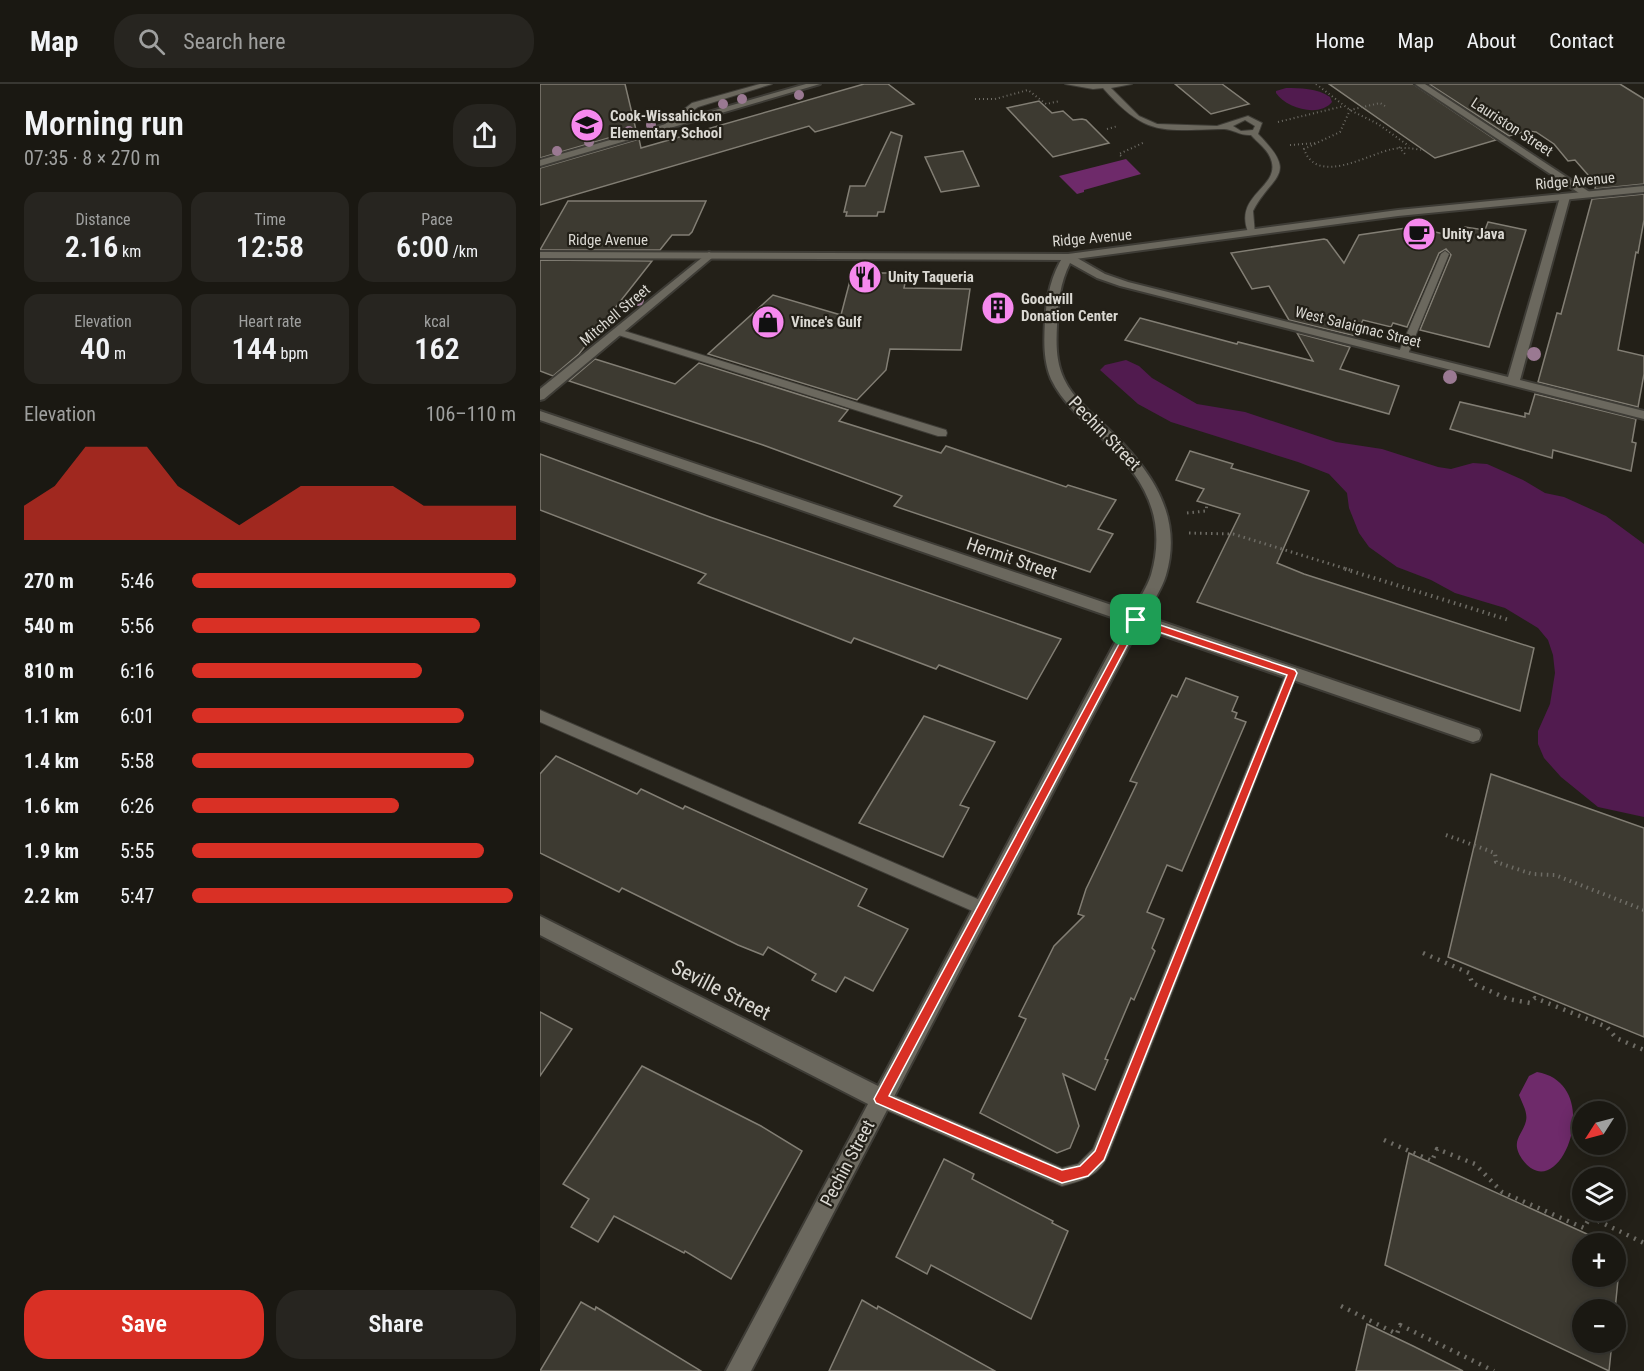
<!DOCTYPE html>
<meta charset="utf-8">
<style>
:root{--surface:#1a1812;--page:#272520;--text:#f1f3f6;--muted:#9fa09f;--line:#383732;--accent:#d93025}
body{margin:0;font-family:"Roboto Condensed",sans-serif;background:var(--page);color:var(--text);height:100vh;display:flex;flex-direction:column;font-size:22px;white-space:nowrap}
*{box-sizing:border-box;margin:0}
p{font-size:20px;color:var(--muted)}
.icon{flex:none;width:33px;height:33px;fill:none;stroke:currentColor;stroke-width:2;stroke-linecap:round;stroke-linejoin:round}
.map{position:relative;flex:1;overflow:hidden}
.details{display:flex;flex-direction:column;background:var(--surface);width:540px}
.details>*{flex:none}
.needle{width:39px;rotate:234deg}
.controls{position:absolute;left:1032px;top:1017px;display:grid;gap:12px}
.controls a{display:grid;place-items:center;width:54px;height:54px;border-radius:50%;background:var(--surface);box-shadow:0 3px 15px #0003,0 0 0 2px var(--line);font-size:30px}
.pin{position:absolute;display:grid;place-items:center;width:51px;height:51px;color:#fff;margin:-26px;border-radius:12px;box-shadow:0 3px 9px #0006}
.round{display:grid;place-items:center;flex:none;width:63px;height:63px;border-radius:24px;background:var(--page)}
.overview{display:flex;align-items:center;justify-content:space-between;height:102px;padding:0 24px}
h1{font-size:33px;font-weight:600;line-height:45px}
.metrics{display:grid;grid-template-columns:repeat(3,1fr);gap:9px;height:102px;padding:6px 24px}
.metrics div{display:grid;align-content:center;border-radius:15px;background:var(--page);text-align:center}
.metrics b{font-size:30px;font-weight:600}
.metrics small{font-size:16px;font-weight:400}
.metrics p{font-size:16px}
.chart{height:168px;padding:12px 24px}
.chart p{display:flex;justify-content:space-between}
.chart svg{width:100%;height:108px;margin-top:6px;fill:var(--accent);opacity:.7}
.primary-button{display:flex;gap:12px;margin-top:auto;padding:12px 24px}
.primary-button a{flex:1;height:69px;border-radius:24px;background:var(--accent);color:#fff;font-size:24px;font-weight:600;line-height:69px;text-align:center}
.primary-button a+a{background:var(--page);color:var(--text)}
ul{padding:0 24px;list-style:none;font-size:20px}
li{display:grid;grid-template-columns:96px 72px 1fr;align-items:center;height:45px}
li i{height:15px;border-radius:8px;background:var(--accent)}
header{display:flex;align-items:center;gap:36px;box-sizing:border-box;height:84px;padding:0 30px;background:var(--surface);border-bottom:2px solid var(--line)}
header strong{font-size:28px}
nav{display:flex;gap:33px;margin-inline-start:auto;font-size:21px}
.search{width:420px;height:54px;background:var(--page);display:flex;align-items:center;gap:15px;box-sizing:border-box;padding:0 21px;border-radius:24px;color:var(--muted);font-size:22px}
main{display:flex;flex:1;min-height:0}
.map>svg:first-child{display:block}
.green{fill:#511b4f}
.water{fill:#6e2a6a}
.building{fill:#3d3a31;stroke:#827e74;stroke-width:1.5}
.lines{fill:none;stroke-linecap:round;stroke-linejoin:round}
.service-casing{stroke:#3e3c36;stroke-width:2}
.minor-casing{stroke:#3e3c36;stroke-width:4}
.secondary-casing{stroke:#3e3c36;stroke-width:4}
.path-far3{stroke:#6e6c65;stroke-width:2;stroke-dasharray:1 3;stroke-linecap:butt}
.path-far2{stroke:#6e6c65;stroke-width:3;stroke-dasharray:1.5 4;stroke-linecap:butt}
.path-far1{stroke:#6e6c65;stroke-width:4;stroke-dasharray:1.5 4.5;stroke-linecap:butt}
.path{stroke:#6e6c65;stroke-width:4.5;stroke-dasharray:2 6;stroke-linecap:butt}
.service{fill:#6b685e;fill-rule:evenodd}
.minor{fill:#6b685e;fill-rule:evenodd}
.secondary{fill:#6b685e;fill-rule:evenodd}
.tree{fill:#9a7992}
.route{fill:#d93025;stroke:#fff;stroke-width:1.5;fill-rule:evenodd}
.labels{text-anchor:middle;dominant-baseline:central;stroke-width:4.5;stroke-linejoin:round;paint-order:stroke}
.far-poi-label{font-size:15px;font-weight:bold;fill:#dbd9d3;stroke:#232018;text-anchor:start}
.far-street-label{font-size:15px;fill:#dbd9d3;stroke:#232018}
.street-label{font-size:18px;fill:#dbd9d3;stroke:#232018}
.near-street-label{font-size:21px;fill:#dbd9d3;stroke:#232018}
</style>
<header>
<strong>Map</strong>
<div class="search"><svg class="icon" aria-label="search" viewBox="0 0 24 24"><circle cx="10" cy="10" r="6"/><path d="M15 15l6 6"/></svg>Search here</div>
<nav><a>Home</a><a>Map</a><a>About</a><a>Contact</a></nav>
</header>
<main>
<section class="details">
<div class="overview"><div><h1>Morning run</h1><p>07:35 · 8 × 270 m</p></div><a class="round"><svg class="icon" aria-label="share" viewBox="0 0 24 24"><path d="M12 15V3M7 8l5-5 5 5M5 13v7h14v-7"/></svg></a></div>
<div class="metrics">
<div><p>Distance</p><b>2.16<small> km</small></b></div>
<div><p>Time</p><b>12:58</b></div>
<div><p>Pace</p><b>6:00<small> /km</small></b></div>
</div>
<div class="metrics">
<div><p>Elevation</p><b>40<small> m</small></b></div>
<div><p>Heart rate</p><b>144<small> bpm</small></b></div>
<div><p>kcal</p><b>162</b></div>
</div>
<div class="chart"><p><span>Elevation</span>106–110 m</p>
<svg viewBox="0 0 160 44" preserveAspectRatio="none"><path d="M0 44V30L10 22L20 6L30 6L40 6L50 22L60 30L70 38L80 30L90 22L100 22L110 22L120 22L130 30L140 30L150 30L160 30V44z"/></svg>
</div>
<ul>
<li><b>270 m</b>5:46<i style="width:100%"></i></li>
<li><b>540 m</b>5:56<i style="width:89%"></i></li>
<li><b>810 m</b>6:16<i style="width:71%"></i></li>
<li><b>1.1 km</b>6:01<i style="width:84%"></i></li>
<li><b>1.4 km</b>5:58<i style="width:87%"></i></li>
<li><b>1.6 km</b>6:26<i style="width:64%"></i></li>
<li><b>1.9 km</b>5:55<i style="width:90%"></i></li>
<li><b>2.2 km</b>5:47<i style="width:99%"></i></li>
</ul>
<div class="primary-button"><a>Save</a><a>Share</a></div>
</section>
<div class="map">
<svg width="1104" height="1287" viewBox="0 0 1104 1287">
<rect width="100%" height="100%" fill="#232018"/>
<g class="green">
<path d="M746,4C760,4 777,4 790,13L792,18C779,34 746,24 736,9V7Z"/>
<polygon points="586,276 599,282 612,294 657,320 705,328 796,358 842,365 898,383 911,385 933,379 947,380 983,396 1005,409 1024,413 1066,432 1104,460 1104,733 1058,723 1021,693 1004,674 998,660 998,647 1010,620 1015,589 1013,571 1008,556 998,544 965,524 915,509 891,496 857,483 829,463 819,449 809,424 807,409 789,390 758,378 631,338 598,320 560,286 565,281"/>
</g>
<g class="water">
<polygon points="586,75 601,90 544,106 544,108 537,110 519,92"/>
<path d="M997,988C1068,1000 1019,1127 982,1075C970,1057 982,1052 986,1037C988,1028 982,1019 979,1011L989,992Z"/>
</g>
<g class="building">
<polygon points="0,0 85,0 96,46 0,74"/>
<polygon points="324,0 348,0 374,20 275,48 269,42 0,121 0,84 99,55 101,64"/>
<polygon points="635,0 682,0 709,20 671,30"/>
<polygon points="789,0 873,0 956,56 895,74"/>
<polygon points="889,0 1080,0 1104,15 1104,100 1055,105 1056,100 1035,76 1028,77 1014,60 996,48 987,47 969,52"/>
<polygon points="499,17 512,29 523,27 533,36 542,35 546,36 569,59 513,73 467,24"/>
<polygon points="351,48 362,52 344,128 338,128 337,132 306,132 307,128 304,128 310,102 325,102"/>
<polygon points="423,67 439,102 401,108 385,73"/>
<polygon points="1104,110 1104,136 1098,169 1096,168 1078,266 1104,272 1104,290 1098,323 998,298 1017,229 1021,230 1052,115"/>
<polygon points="28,117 166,117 152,148 149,151 132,151 120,166 0,166"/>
<polygon points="948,138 986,146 949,263 880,246 911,171 906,165 899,169 867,243 853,239 851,243 823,236 815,252 749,236 729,202 712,205 691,169 784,155 787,156 804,179 819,151 873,143 922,154 925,143 945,146"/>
<polygon points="0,176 112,177 39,270 13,292 0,287"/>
<polygon points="312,189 367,189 364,204 430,205 421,266 350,265 346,286 317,316 168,270 233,211 301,231"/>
<polygon points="600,234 697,260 698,258 773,277 757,249 810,263 800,285 859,302 849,330 585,256"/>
<polygon points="55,275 135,300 159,279 308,326 299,337 401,369 406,362 526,403 528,401 576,416 558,445 573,450 550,488 354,422 362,412 223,361 29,297"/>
<polygon points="995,310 1096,335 1092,358 1096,359 1091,387 1013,366 1012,374 910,345 920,318 985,333 985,329 989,330"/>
<polygon points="650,367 693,380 691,384 769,407 737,479 764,490 994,564 980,627 657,518 700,430 657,417 664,405 636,396"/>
<polygon points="0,370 170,433 521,555 487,615 399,581 396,585 314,554 311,559 158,499 166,490 0,426"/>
<polygon points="646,594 698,613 692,627 697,629 695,634 706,638 642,787 627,781 607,828 624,835 612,864 615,867 594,916 591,914 565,975 568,976 555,1006 523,990 539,1042 530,1064 517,1069 440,1029 486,935 479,932 514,862 544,832 538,830 546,805 597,699 590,697 632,611 637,613"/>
<polygon points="384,632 455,658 420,721 429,724 403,773 319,739"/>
<polygon points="16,672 97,710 101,705 143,725 145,722 327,805 318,822 368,845 333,907 305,893 296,908 272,896 276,890 228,863 223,871 198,861 82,804 79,808 0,769 0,690"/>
<polygon points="951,690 1104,744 1104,953 908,873"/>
<polygon points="0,928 32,945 0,992"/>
<polygon points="102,982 221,1042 262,1067 191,1195 145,1167 144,1169 74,1132 58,1158 31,1143 49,1115 23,1100"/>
<polygon points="869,1069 1069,1160 1042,1160 1042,1192 1076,1192 1076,1162 1081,1165 1075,1226 1042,1226 1042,1258 1072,1258 1069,1287 845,1181"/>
<polygon points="404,1075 434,1090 432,1095 513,1137 512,1139 528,1147 491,1235 391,1181 387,1190 356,1173"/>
<polygon points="322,1216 337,1225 338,1222 455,1287 289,1287"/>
<polygon points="41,1218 55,1226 56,1223 161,1287 0,1287"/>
<polygon points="827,1240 873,1262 923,1287 816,1287"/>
</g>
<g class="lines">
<defs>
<g id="service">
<polygon points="220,0 232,0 158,23 127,46 120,44 152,19"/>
<path d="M525,0H592L571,4L599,32L617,40L677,42L708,32L722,39L718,50C760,92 732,90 713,127L715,150L708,148C693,109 744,103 730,73C726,64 717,58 711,51C701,52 692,45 684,45C623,46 607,54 563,4L553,5ZM705,36L715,42L713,46L701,47L693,42Z"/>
<polygon points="905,167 909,170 868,270 866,272 860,272 858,270 901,170"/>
<polygon points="78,245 406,346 407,349 406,352 398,352 75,250 75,246"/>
<path d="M752,584L757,585L758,589L568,1071C559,1092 542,1097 522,1102L335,1021L332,1015L335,1009L341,1006L522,1084L538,1080L553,1065L746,589L747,585Z"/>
<polygon points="0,626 447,819 450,824 447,829 442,831 437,829 0,638"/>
</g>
<g id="minor">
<polygon points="266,0 280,0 0,82 0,76"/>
<polygon points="875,0 885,0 1054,111 1045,113"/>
<path d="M1025,110L1030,113L980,296L1104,327V335L580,202L557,194L530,179C520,199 518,219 517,241C516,260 516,278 524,295C533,314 551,329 566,343C609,383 644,430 626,491C622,505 612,519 605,532L933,644L939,646L941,651L939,656L933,658L599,543L211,1287H186L328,1020L0,851V832L338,1002L586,538L0,336V327L592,528C598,516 607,504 611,491C628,433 603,392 562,354C543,336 522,318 511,295C503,276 504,256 505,236C507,212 511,191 524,171H532L565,190L588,198L968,293L1020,113Z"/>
<polygon points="169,168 174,171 173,173 4,315 0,316 0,305"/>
</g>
<polygon id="secondary" points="1104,102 1104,108 858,132 528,176 0,174 0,168 528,170 858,126"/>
</defs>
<use href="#service" class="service-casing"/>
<use href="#minor" class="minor-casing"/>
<use href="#secondary" class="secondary-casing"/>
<g class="path-far3">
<polyline points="776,0 810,26 838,40 869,62"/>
<polyline points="435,15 455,15 488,6 506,20 520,17"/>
<path d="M845,22L840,19L810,26L800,48L764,65C777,103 830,69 853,65C863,63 871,64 881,66"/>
<polyline points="738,38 804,22"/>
<polyline points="567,45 578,42"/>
<polyline points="750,61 777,59"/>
<polyline points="859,63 865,70"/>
<polyline points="581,72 579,70 605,58"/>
</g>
<g class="path-far2">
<polyline points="647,429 666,427 667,420"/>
<polyline points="649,449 693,450 810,486"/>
</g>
<g class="path-far1">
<polyline points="805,485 969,536"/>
<polyline points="906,751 955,769 956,778 992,790 1015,791 1104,826"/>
</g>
<g class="path">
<polyline points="883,869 929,889 932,899 968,915 990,919 995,914 1067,943 1076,954 1104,966"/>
<polyline points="844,1056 892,1077 897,1065 935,1080 962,1108 1044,1144 1050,1133 1104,1159"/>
<polyline points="801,1222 857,1250 860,1241 954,1287"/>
</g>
<use href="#service" class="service"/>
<use href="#minor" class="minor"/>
<use href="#secondary" class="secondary"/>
</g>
<g class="tree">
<circle cx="259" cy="11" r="5"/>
<circle cx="202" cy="15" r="5"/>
<circle cx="183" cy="20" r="5"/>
<circle cx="111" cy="41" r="5"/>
<circle cx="89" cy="47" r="5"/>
<circle cx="129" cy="49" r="5"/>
<circle cx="49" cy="58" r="5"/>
<circle cx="17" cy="67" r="5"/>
<circle cx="98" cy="216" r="6"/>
<circle cx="994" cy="270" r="7"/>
<circle cx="910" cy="293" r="7"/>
</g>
<path class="route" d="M596,533L755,586L757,589L564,1076L548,1092L522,1099L336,1019L334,1015L593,534ZM598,541L747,591L555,1067L540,1082L522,1086L349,1012Z"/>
<defs>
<symbol id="school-disc" viewBox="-11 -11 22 22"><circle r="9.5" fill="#f689ee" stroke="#232018"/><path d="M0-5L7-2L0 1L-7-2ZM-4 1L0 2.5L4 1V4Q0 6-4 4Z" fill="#111"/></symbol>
<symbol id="cafe-disc" viewBox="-11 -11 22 22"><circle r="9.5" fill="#f689ee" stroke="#232018"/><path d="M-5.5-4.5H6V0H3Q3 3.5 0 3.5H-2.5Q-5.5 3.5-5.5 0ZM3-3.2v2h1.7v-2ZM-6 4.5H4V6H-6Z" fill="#111"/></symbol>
<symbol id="restaurant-disc" viewBox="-11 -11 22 22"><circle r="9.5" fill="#f689ee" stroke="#232018"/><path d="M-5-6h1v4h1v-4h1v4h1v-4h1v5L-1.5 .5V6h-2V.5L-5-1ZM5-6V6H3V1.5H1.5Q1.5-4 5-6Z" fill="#111"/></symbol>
<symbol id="building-disc" viewBox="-11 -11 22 22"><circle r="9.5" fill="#f689ee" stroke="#232018"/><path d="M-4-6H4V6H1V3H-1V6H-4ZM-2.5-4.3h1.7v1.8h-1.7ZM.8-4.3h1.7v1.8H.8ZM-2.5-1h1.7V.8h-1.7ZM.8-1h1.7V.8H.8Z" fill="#111"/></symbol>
<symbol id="shop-disc" viewBox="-11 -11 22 22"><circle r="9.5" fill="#f689ee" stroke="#232018"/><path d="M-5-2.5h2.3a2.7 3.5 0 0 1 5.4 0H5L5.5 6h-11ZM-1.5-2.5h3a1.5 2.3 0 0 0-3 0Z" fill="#111"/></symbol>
</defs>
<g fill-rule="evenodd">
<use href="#school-disc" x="28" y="22" width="38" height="38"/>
<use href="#cafe-disc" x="860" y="131" width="38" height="38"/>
<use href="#restaurant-disc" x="306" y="174" width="38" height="38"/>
<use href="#building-disc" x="439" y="205" width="38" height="38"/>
<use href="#shop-disc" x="209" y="219" width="38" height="38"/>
</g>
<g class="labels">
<g class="far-poi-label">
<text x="70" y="32">Cook-Wissahickon<tspan x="70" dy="17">Elementary School</tspan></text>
<text x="902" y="150">Unity Java</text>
<text x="348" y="193">Unity Taqueria</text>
<text x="481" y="215">Goodwill<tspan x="481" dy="17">Donation Center</tspan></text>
<text x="251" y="238">Vince's Gulf</text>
</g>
<g class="far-street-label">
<text transform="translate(972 43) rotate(33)">Lauriston Street</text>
<text transform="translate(1035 97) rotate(-5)">Ridge Avenue</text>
<text transform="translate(552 154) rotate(-5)">Ridge Avenue</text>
<text x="68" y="156">Ridge Avenue</text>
<text transform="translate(75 231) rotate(-40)">Mitchell Street</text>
<text transform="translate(818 243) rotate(14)">West Salaignac Street</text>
</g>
<g class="street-label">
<text transform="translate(565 349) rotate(46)">Pechin Street</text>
<text transform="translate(472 474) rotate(19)">Hermit Street</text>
<text transform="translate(307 1079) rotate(-62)">Pechin Street</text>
</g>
<g class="near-street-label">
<text transform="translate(181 906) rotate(27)">Seville Street</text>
</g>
</g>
</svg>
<div class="controls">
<a><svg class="needle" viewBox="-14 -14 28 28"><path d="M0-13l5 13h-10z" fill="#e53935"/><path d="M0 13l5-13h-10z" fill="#9fa09f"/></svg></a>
<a><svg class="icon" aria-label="layers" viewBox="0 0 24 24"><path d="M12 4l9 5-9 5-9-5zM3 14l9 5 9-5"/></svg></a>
<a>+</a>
<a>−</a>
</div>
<div class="pin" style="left:596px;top:536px;background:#1e9e55"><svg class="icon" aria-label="arrive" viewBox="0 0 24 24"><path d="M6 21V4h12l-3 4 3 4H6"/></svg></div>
</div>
</main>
